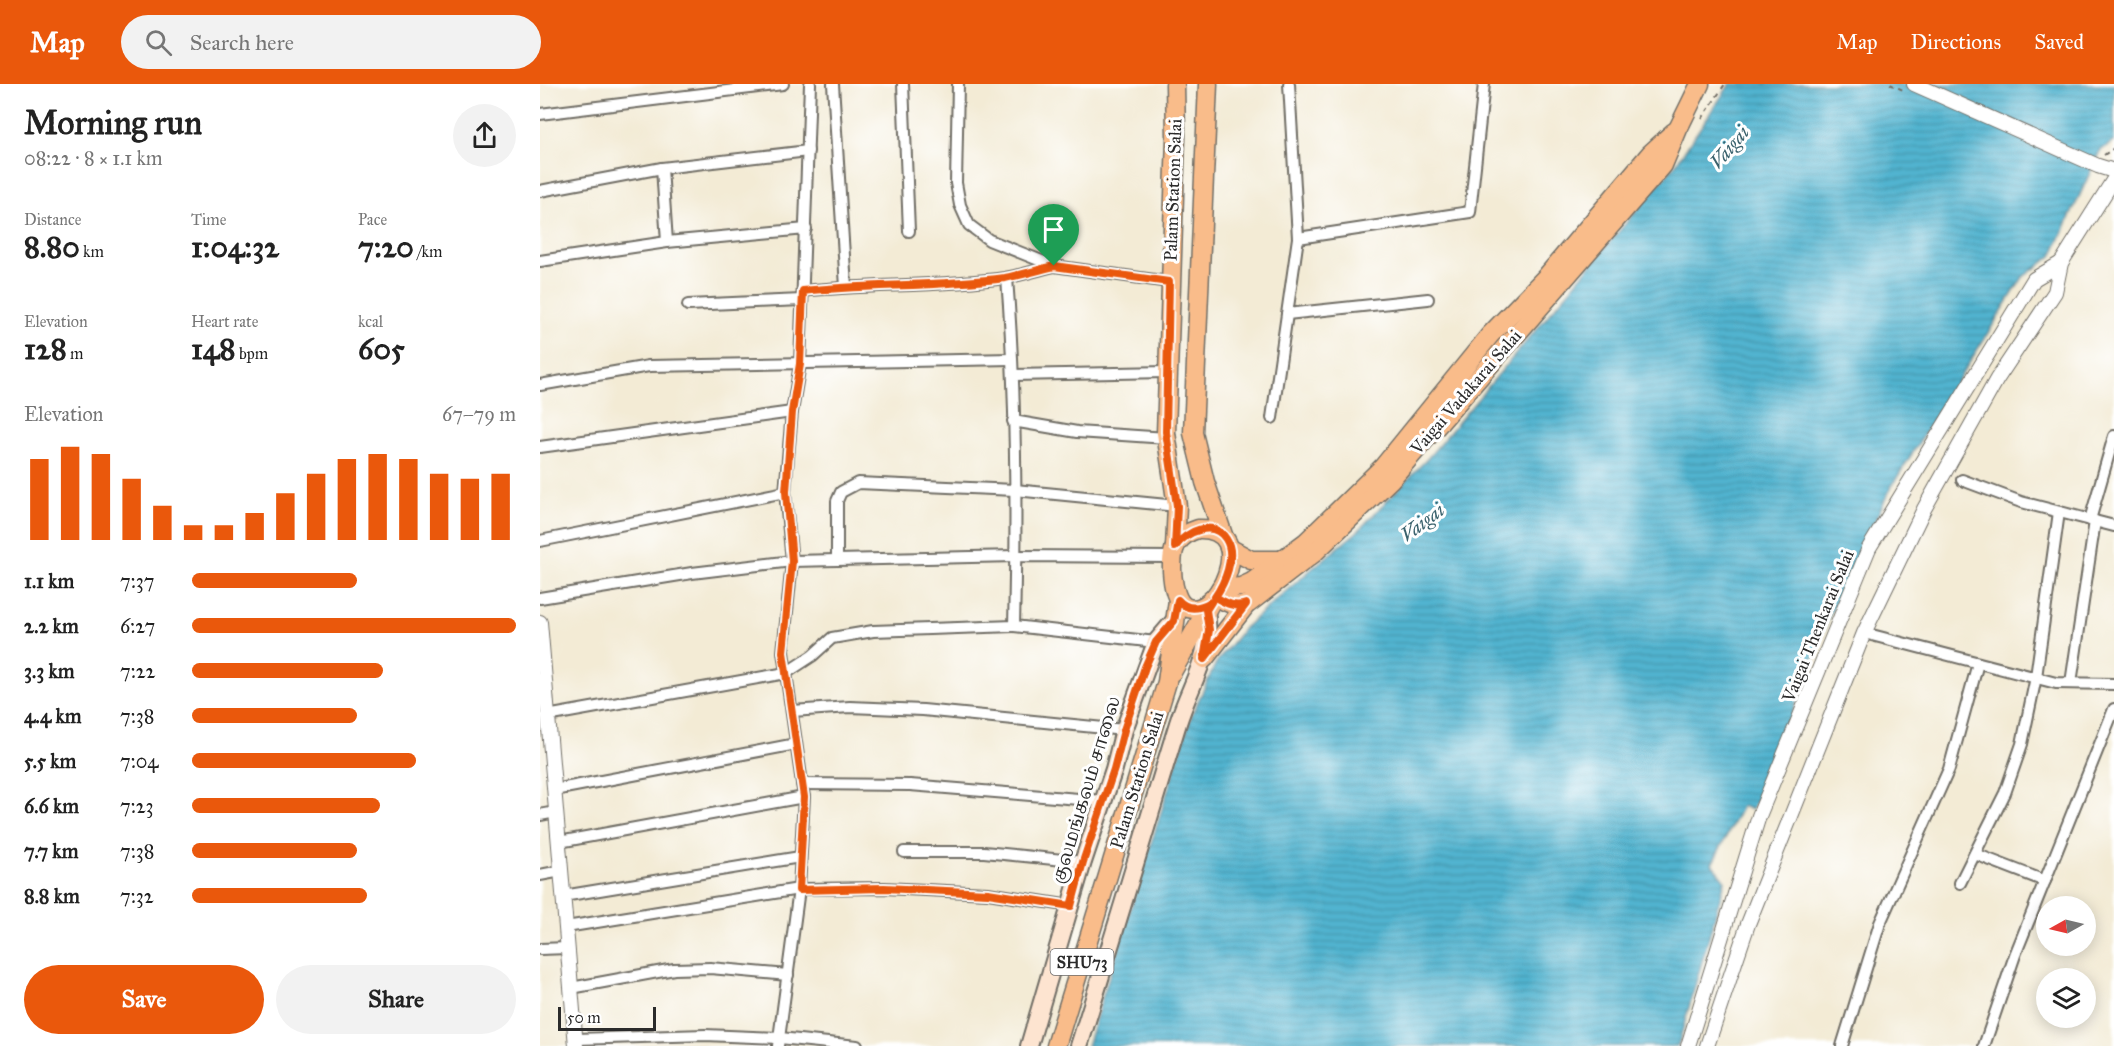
<!DOCTYPE html>
<meta charset="utf-8">
<style>
:root{--surface:#fff;--page:#f2f2f2;--text:#222;--muted:#767676;--accent:#ea580c}
body{margin:0;font-family:"IM FELL Great Primer","Noto Serif Tamil",serif;background:var(--page);color:var(--text);height:100vh;display:flex;flex-direction:column;font-size:22px;white-space:nowrap}
*{box-sizing:border-box;margin:0}
p{font-size:20px;color:var(--muted)}
.icon{flex:none;width:33px;height:33px;fill:none;stroke:currentColor;stroke-width:2;stroke-linecap:round;stroke-linejoin:round}
.map{position:relative;flex:1;overflow:hidden}
.sheet{display:flex;flex-direction:column;background:var(--surface);width:540px}
.sheet>*{flex:none}
.needle{width:39px;rotate:262deg}
.controls{position:absolute;left:1496px;top:812px;display:grid;gap:12px}
.controls a{display:grid;place-items:center;width:60px;height:60px;border-radius:50%;background:var(--surface);box-shadow:0 3px 15px #0003;font-size:30px}
.scale{position:absolute;left:18px;bottom:15px;width:98px;box-sizing:border-box;padding-left:6px;border:3px solid #2b2b2b;border-top:0;font-size:16px;line-height:21px;white-space:nowrap;color:#2b2b2b;-webkit-text-stroke:4px #fff;paint-order:stroke}
.pin{position:absolute;display:grid;place-items:center;width:51px;height:51px;color:#fff;margin:-62px -26px;border-radius:50% 50% 50% 0;rotate:-45deg;box-shadow:0 0 6px #0007}
.pin .icon{rotate:45deg}
.round{display:grid;place-items:center;flex:none;width:63px;height:63px;border-radius:32px;background:var(--page)}
.head{display:flex;align-items:center;justify-content:space-between;height:102px;padding:0 24px}
h1{font-size:33px;font-weight:700;line-height:45px}
.figures{display:grid;grid-template-columns:repeat(3,1fr);gap:9px;height:102px;padding:6px 24px}
.figures div{display:grid;align-content:center}
.figures b{font-size:30px;font-weight:700}
.figures small{font-size:16px;font-weight:400}
.figures p{font-size:16px}
.chart{height:168px;padding:12px 24px}
.chart p{display:flex;justify-content:space-between}
.chart svg{width:100%;height:108px;margin-top:6px;stroke:var(--accent);stroke-width:6}
.primary-button{display:flex;gap:12px;margin-top:auto;padding:12px 24px}
.primary-button a{flex:1;height:69px;border-radius:36px;background:var(--accent);color:#fff;font-size:24px;font-weight:700;line-height:69px;text-align:center}
.primary-button a+a{background:var(--page);color:var(--text)}
ul{padding:0 24px;list-style:none;font-size:20px}
li{display:grid;grid-template-columns:96px 72px 1fr;align-items:center;height:45px}
li i{height:15px;border-radius:8px;background:var(--accent)}
header{display:flex;align-items:center;gap:36px;box-sizing:border-box;height:84px;padding:0 30px;background:var(--accent);color:#fff}
header strong{font-size:28px}
nav{display:flex;gap:33px;margin-inline-start:auto;font-size:21px}
.search{width:420px;height:54px;background:var(--page);display:flex;align-items:center;gap:15px;box-sizing:border-box;padding:0 21px;border-radius:33px;color:var(--muted);font-size:22px}
main{display:flex;flex:1;min-height:0}
.map>svg:first-child{display:block}
.water{fill:url(#water-rules);stroke:#3e707e;stroke-width:1.5}
.lines{fill:none;stroke-linecap:round;stroke-linejoin:round}
.minor-casing{stroke:#716e66;stroke-width:14}
.tertiary-casing{stroke:#716e66;stroke-width:16}
.secondary-casing{stroke:#716e66;stroke-width:20}
.primary-casing{stroke:#716e66;stroke-width:21}
.path{stroke:#716e66;stroke-width:2;stroke-dasharray:4.5 4.5;stroke-linecap:butt}
.minor{stroke:#fff;stroke-width:10}
.tertiary{stroke:#fff;stroke-width:14}
.secondary{stroke:#fde4d0;stroke-width:16}
.primary{stroke:#f9bc8a;stroke-width:18}
.route-casing{stroke:#fff;stroke-width:12}
.route{stroke:#ea580c;stroke-width:8}
.labels{text-anchor:middle;dominant-baseline:central;stroke-width:6;stroke-linejoin:round;paint-order:stroke}
.shield{fill:#fff;stroke:#6b6b6b;stroke-width:1.5}
.shield-label{font-size:16px;font-weight:bold;fill:#2b2b2b}
.street-label{font-size:18px;fill:#2b2b2b;stroke:#fff}
.water-label{font-size:20px;font-style:italic;fill:#3a626d;stroke:#fff}
</style>
<header>
<strong>Map</strong>
<div class="search"><svg class="icon" aria-label="search" viewBox="0 0 24 24"><circle cx="10" cy="10" r="6"/><path d="M15 15l6 6"/></svg>Search here</div>
<nav><a>Map</a><a>Directions</a><a>Saved</a></nav>
</header>
<main>
<section class="sheet">
<div class="head"><div><h1>Morning run</h1><p>08:22 · 8 × 1.1 km</p></div><a class="round"><svg class="icon" aria-label="share" viewBox="0 0 24 24"><path d="M12 15V3M7 8l5-5 5 5M5 13v7h14v-7"/></svg></a></div>
<div class="figures">
<div><p>Distance</p><b>8.80<small> km</small></b></div>
<div><p>Time</p><b>1:04:32</b></div>
<div><p>Pace</p><b>7:20<small> /km</small></b></div>
</div>
<div class="figures">
<div><p>Elevation</p><b>128<small> m</small></b></div>
<div><p>Heart rate</p><b>148<small> bpm</small></b></div>
<div><p>kcal</p><b>605</b></div>
</div>
<div class="chart"><p><span>Elevation</span>67–79 m</p>
<svg viewBox="0 0 160 44" preserveAspectRatio="none"><path d="M5 44V11M15 44V6M25 44V9M35 44V19M45 44V30M55 44V38M65 44V38M75 44V33M85 44V25M95 44V17M105 44V11M115 44V9M125 44V11M135 44V17M145 44V19M155 44V17"/></svg>
</div>
<ul>
<li><b>1.1 km</b>7:37<i style="width:51%"></i></li>
<li><b>2.2 km</b>6:27<i style="width:100%"></i></li>
<li><b>3.3 km</b>7:22<i style="width:59%"></i></li>
<li><b>4.4 km</b>7:38<i style="width:51%"></i></li>
<li><b>5.5 km</b>7:04<i style="width:69%"></i></li>
<li><b>6.6 km</b>7:23<i style="width:58%"></i></li>
<li><b>7.7 km</b>7:38<i style="width:51%"></i></li>
<li><b>8.8 km</b>7:32<i style="width:54%"></i></li>
</ul>
<div class="primary-button"><a>Save</a><a>Share</a></div>
</section>
<div class="map">
<svg width="1574" height="962" viewBox="0 0 1574 962">
<defs>
<pattern id="water-rules" width="6" height="5" patternUnits="userSpaceOnUse" patternTransform="scale(1.5)"><rect width="6" height="5" fill="#51b4d0"/><path d="M0 2.5h6" fill="none" stroke="#4393a9"/></pattern>
</defs>
<rect width="100%" height="100%" fill="#fff"/>
<filter id="ink" filterUnits="userSpaceOnUse"><feTurbulence type="fractalNoise" baseFrequency=".0167" numOctaves="2"/><feDisplacementMap in="SourceGraphic" scale="12" xChannelSelector="R" yChannelSelector="G"/><feConvolveMatrix kernelMatrix="1 2 1 2 8 2 1 2 1" color-interpolation-filters="sRGB"/></filter>
<filter id="wash" filterUnits="userSpaceOnUse"><feTurbulence type="fractalNoise" baseFrequency=".008" numOctaves="4" result="noise"/><feDisplacementMap in="SourceGraphic" scale="24" xChannelSelector="R" yChannelSelector="G"/><feGaussianBlur stdDeviation="1.35" result="paint"/><feColorMatrix in="noise" values="0 0 0 0 0 0 0 0 0 0 0 0 0 0 0 0 0 1.4 0 .05"/><feComposite in="paint" operator="in"/></filter>
<g filter="url(#wash)">
<rect width="100%" height="100%" fill="#f3ebd5"/>
<polygon class="water" points="1190,0 1574,0 1574,57 1560,67 1512,172 1483,193 1351,403 1290,530 1260,610 1212,726 1202,722 1172,780 1185,797 1138,962 547,962 652,630 676,579 704,544 774,483 817,448 888,374 1135,81"/>
</g>
<g filter="url(#ink)">
<g class="lines">
<defs>
<g id="minor">
<polyline points="293,0 306,203"/>
<polyline points="363,0 369,147"/>
<polyline points="418,0 416,99 420,121 429,141 449,156 514,182 629,198"/>
<polyline points="0,30 243,0"/>
<polyline points="122,84 127,158"/>
<polyline points="0,107 122,84 268,67"/>
<polyline points="758,154 930,128 944,0"/>
<polyline points="0,177 127,158 266,145"/>
<path d="M263,207C330,200 398,203 465,194C481,191 498,186 514,182"/>
<polyline points="148,221 262,216"/>
<polyline points="747,230 888,215"/>
<polyline points="473,291 627,288"/>
<polyline points="0,301 109,282 472,275"/>
<polyline points="732,334 758,154 749,0"/>
<polyline points="473,337 537,348 627,354"/>
<polyline points="0,363 252,328"/>
<polyline points="1422,396 1481,418 1574,442"/>
<polyline points="1550,436 1574,352"/>
<polyline points="0,457 245,408"/>
<polyline points="297,476 297,417 301,408 318,399 475,406 637,422"/>
<polyline points="0,514 152,489 252,477 476,472 632,473"/>
<polyline points="474,542 616,558"/>
<polyline points="1324,549 1516,599 1574,600"/>
<polyline points="1531,599 1555,437"/>
<polyline points="252,627 310,623 383,626 584,646"/>
<path d="M7,632L246,589L272,572L292,554L333,547L474,542C477,426 476,309 467,194"/>
<polyline points="262,700 370,701 563,717"/>
<polyline points="14,706 256,660"/>
<polyline points="0,731 16,728"/>
<polyline points="19,758 264,713"/>
<polyline points="364,768 444,768 543,778"/>
<polyline points="1435,770 1505,797"/>
<polyline points="0,791 21,787"/>
<polyline points="1420,799 1465,709 1482,660 1496,593 1519,428"/>
<polyline points="23,812 260,773"/>
<polyline points="26,843 259,805 344,804 448,809 531,822"/>
<polyline points="0,865 28,864"/>
<polyline points="31,904 134,885 170,884 248,891"/>
<polyline points="36,955 165,951 240,954 317,962"/>
<polyline points="238,962 259,805 264,713 243,568 252,477 245,408 252,328 260,280 270,0"/>
<polyline points="1302,962 1340,839 1409,685 1438,579"/>
<polyline points="1444,962 1475,871 1574,625"/>
</g>
<g id="tertiary">
<polyline points="1374,0 1558,82 1574,87"/>
<polyline points="0,538 36,962"/>
<polyline points="1148,962 1219,732 1329,464 1494,195 1521,179"/>
<polyline points="1167,962 1208,840 1324,549 1384,425 1457,295 1515,208 1521,179 1574,95"/>
</g>
<g id="secondary">
<polyline points="489,962 543,778 574,685 584,646 616,558 634,537"/>
<path d="M539,962C573,855 605,746 638,639C651,597 673,572 666,526"/>
</g>
<g id="primary">
<polyline points="668,0 653,349 665,398 683,451"/>
<path d="M658,445C722,442 676,543 644,522C631,513 629,474 636,461C641,452 648,448 658,445Z"/>
<polyline points="635,463 637,422 626,349 636,53 635,0"/>
<polyline points="689,464 711,476 742,476"/>
<polyline points="680,505 701,503 712,498 766,458 843,383 950,251 1006,193 1110,70 1134,48"/>
<polyline points="675,513 699,523 709,519 774,469 850,396 1123,81 1138,45 1160,0"/>
<polyline points="664,575 706,521"/>
<polyline points="632,588 671,518"/>
<polyline points="516,962 627,598 638,516"/>
</g>
</defs>
<use href="#minor" class="minor-casing"/>
<use href="#tertiary" class="tertiary-casing"/>
<use href="#secondary" class="secondary-casing"/>
<use href="#primary" class="primary-casing"/>
<g class="path">
<polyline points="1350,0 1363,6"/>
<polyline points="1162,35 1185,0"/>
<polyline points="1564,71 1574,64"/>
</g>
<use href="#minor" class="minor"/>
<use href="#tertiary" class="tertiary"/>
<use href="#secondary" class="secondary"/>
<use href="#primary" class="primary"/>
</g>
</g>
<g class="lines" filter="url(#ink)">
<defs>
<path id="route" d="M514,182L629,198L626,348L637,422L635,463C646,447 674,435 686,455C697,472 684,500 675,513C686,519 694,524 706,520L664,575L669,546L666,526L671,518C659,525 647,527 638,516L634,537L616,558L605,583L584,646L574,685L543,778L531,822L448,809L344,804L259,806L264,713L243,568L252,477L246,408L252,328L260,280L263,207C330,200 398,203 465,194C481,191 498,186 514,182Z"/>
</defs>
<use href="#route" class="route-casing"/>
<use href="#route" class="route"/>
</g>
<g class="labels">
<rect class="shield" x="510.5" y="865" width="63" height="26" rx="4.5"/>
<g class="shield-label">
<text x="542" y="878">SHU73</text>
</g>
<g class="street-label">
<text transform="translate(633 106) rotate(-88)">Palam Station Salai</text>
<text transform="translate(926 308) rotate(-49)">Vaigai Vadakarai Salai</text>
<text transform="translate(1278 542) rotate(-68)">Vaigai Thenkarai Salai</text>
<text transform="translate(597 696) rotate(-73)">Palam Station Salai</text>
<text transform="translate(546 706) rotate(-73)">குலமங்கலம் சாலை</text>
</g>
<g class="water-label">
<text transform="translate(1189 63) rotate(-50)">Vaigai</text>
<text transform="translate(882 438) rotate(-37)">Vaigai</text>
</g>
</g>
</svg>
<div class="controls">
<a><svg class="needle" viewBox="-14 -14 28 28"><path d="M0-13l5 13h-10z" fill="#e53935"/><path d="M0 13l5-13h-10z" fill="#767676"/></svg></a>
<a><svg class="icon" aria-label="layers" viewBox="0 0 24 24"><path d="M12 4l9 5-9 5-9-5zM3 14l9 5 9-5"/></svg></a>
</div>
<div class="scale">50 m</div>
<div class="pin" style="left:514px;top:182px;background:#1e9e55"><svg class="icon" aria-label="arrive" viewBox="0 0 24 24"><path d="M6 21V4h12l-3 4 3 4H6"/></svg></div>
</div>
</main>
